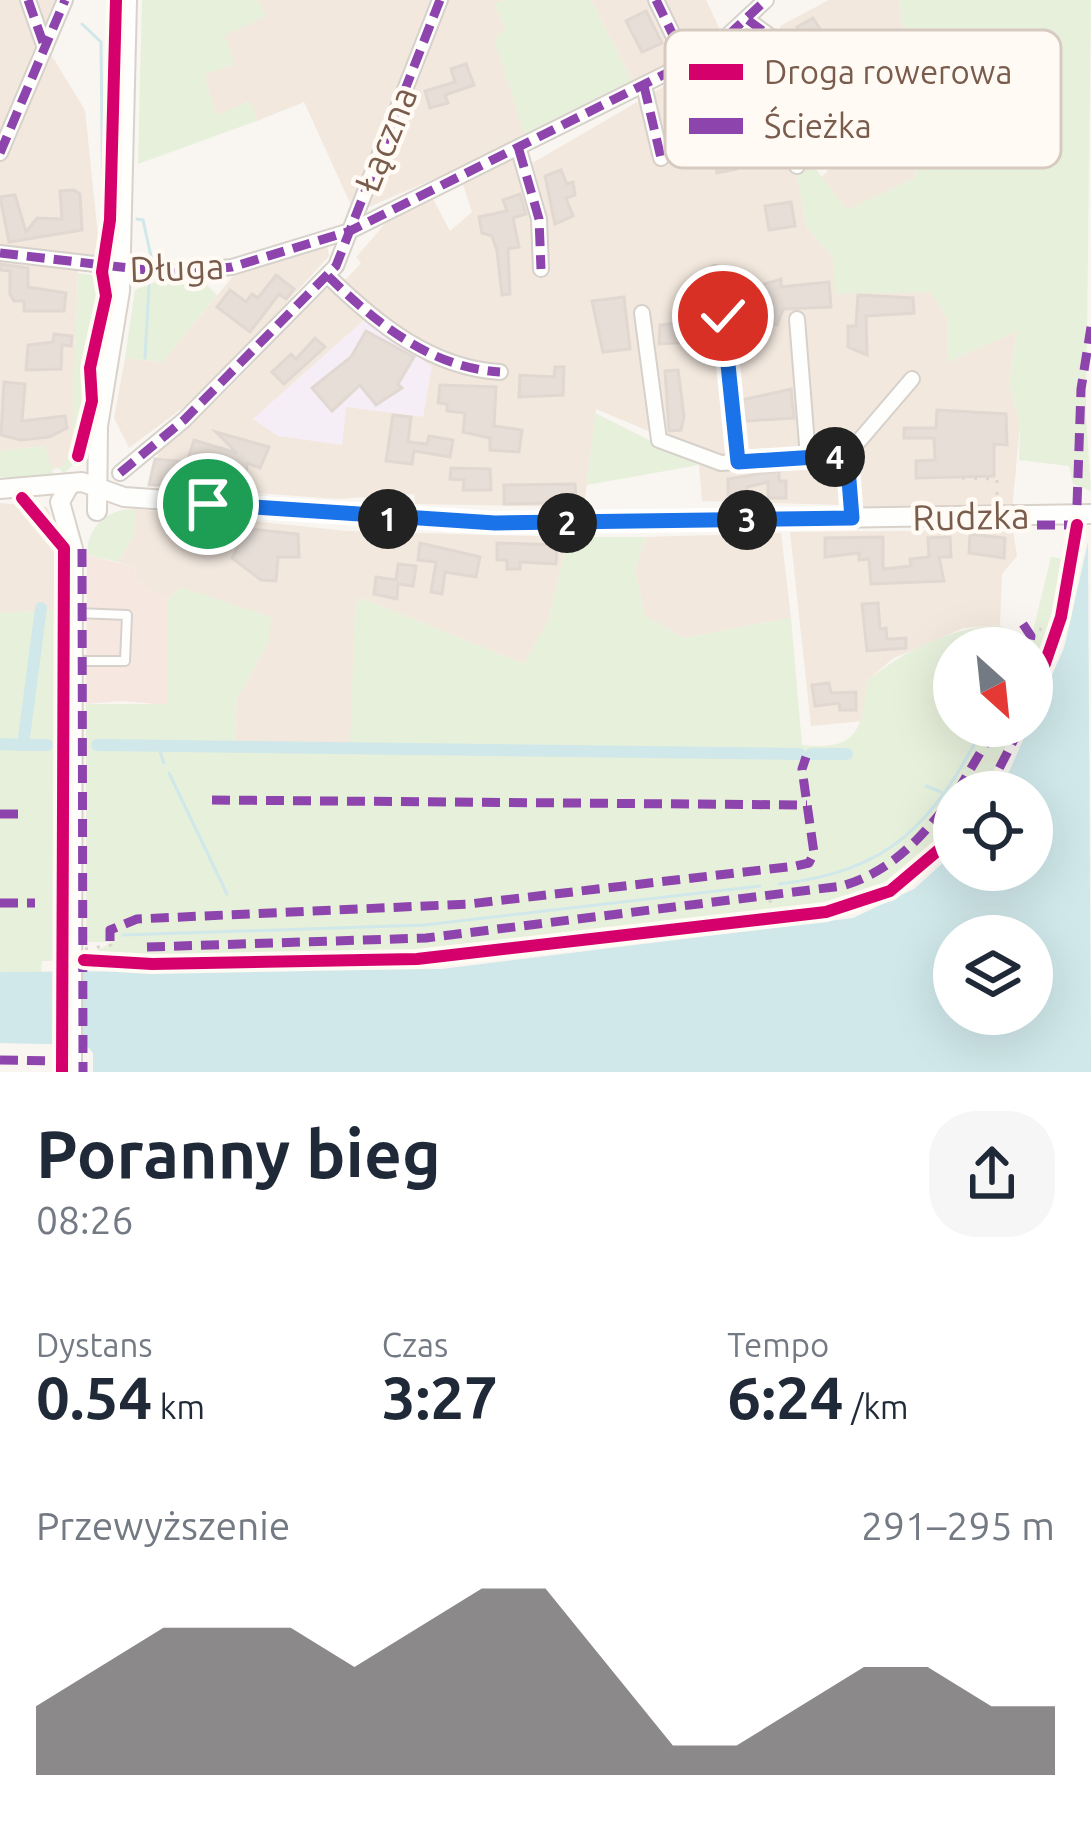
<!DOCTYPE html>
<html lang="pl">
<meta charset="utf-8">
<style>
:root{--surface:#fff;--page:#f6f6f7;--text:#1f2937;--muted:#747a83;--accent:#5c585b}
body{margin:0;font-family:Ubuntu,sans-serif;background:var(--page);color:var(--text);height:100vh;display:flex;flex-direction:column;font-size:45px;white-space:nowrap}
*{box-sizing:border-box;margin:0}
p{font-size:39px;color:var(--muted)}
.icon{flex:none;width:66px;height:66px;fill:none;stroke:currentColor;stroke-width:2;stroke-linecap:round;stroke-linejoin:round}
.map{position:relative;height:1072px;overflow:hidden}
.sheet{display:flex;flex-direction:column;background:var(--surface);flex:1}
.sheet>*{flex:none}
.needle{width:78px;rotate:153deg}
.fabs{position:absolute;left:933px;top:627px;display:grid;gap:24px}
.fabs a{display:grid;place-items:center;width:120px;height:120px;border-radius:50%;background:var(--surface);box-shadow:0 12px 48px #0002;font-size:60px}
.pin{position:absolute;display:grid;place-items:center;width:102px;height:102px;color:#fff;margin:-51px;border:6px solid #fff;border-radius:50%;box-shadow:0 3px 12px #0007}
.km{position:absolute;width:60px;height:60px;margin:-30px;border-radius:50%;background:#222;color:#fff;font-size:33px;line-height:60px;text-align:center}
.round{display:grid;place-items:center;flex:none;width:126px;height:126px;border-radius:48px;background:var(--page)}
.summary{display:flex;align-items:center;justify-content:space-between;height:204px;padding:0 36px}
h1{font-size:66px;font-weight:600;line-height:90px}
.stats{display:grid;grid-template-columns:repeat(3,1fr);gap:18px;height:204px;padding:12px 36px}
.stats div{display:grid;align-content:center}
.stats b{font-size:60px;font-weight:600}
.stats small{font-size:33px;font-weight:400}
.stats p{font-size:33px}
.chart{height:336px;padding:24px 36px}
.chart p{display:flex;justify-content:space-between}
.chart svg{width:100%;height:216px;margin-top:12px;fill:var(--accent);opacity:.7}
.map>svg:first-child{display:block}
.residential{fill:#f2e8de}
.commercial{fill:#f6e8e1}
.education{fill:#f6eef6}
.green{fill:#e7f0db}
.water{fill:#d0e8ea;fill-rule:evenodd}
.lines{fill:none;stroke-linecap:round;stroke-linejoin:round}
.stream{stroke:#d0e8ea;stroke-width:3}
.canal{stroke:#d0e8ea;stroke-width:12}
.building{fill:#e6ded7;stroke:#e2d8d2;stroke-width:3}
.lane-casing{stroke:#d7d1cb;stroke-width:12}
.street-casing{stroke:#d7d1cb;stroke-width:18}
.secondary-casing{stroke:#d9d2cb;stroke-width:22}
.path{stroke:#dcd5d0;stroke-width:3;stroke-dasharray:3 9;stroke-linecap:butt}
.lane{stroke:#fefefd;stroke-width:8}
.street{stroke:#fefefd;stroke-width:14}
.secondary{stroke:#fefefd;stroke-width:18}
.quiet{stroke:#8e44ad;stroke-width:9;stroke-dasharray:18 9;stroke-linecap:butt}
.cycleway-casing{stroke:#fffaf3;stroke-width:20}
.cycleway{stroke:#d6006c;stroke-width:12}
.route-casing{stroke:#fff;stroke-width:24}
.route{stroke:#1a73e8;stroke-width:15}
.labels{text-anchor:middle;dominant-baseline:central;stroke-width:9;stroke-linejoin:round;paint-order:stroke}
.street-label{font-size:36px;fill:#7a5c4d;stroke:#fffaf3}
.key{fill:#fffaf3;stroke:#d7cbc1;stroke-width:3}
.key-label{font-size:33px;fill:#7a5c4d}
</style>
<div class="map">
<svg width="1091" height="1072" viewBox="0 0 1091 1072">
<rect width="100%" height="100%" fill="#f9f5f0"/>
<g class="residential">
<polygon points="0,0 70,0 50,53 85,110 100,255 94,259 0,248"/>
<polygon points="258,0 437,0 351,205 304,102 257,121 250,101 216,116 204,75 233,64 224,34 265,16"/>
<polygon points="446,0 504,0 495,4 506,30 526,139 362,210"/>
<polygon points="591,0 653,0 680,59 633,83"/>
<polygon points="661,0 706,0 722,34 691,55 686,52"/>
<polygon points="829,0 899,0 911,91 799,140 787,70 790,59 784,54 780,26"/>
<polygon points="761,30 771,38 807,228 833,257 931,292 947,318 948,362 1017,331 1009,383 1020,424 1012,511 855,509 852,478 863,442 855,436 824,451 811,443 803,452 758,456 703,454 596,409 584,507 415,504 414,494 337,499 149,485 160,448 219,398 326,289 347,278 361,263 356,257 391,217 432,197 450,231 472,212 462,181 512,159 537,227 536,274 545,274 548,267 529,165"/>
<polygon points="912,132 916,178 847,210 821,178 830,168"/>
<polygon points="327,246 329,256 208,389 129,448 114,418 125,358 162,362 234,275"/>
<polygon points="0,259 78,270 72,447 64,466 52,468 44,446 0,451"/>
<polygon points="777,460 842,464 844,505 702,501 699,465 731,470"/>
<polygon points="0,503 47,507 58,534 60,610 0,613"/>
<polygon points="135,509 347,531 568,537 549,619 524,664 361,598 355,606 351,744 234,745 237,698 269,642 181,587 167,601 135,579 136,567 118,562 134,535"/>
<polygon points="1013,530 1017,556 1002,574 1000,625 963,628 892,659 867,681 863,721 811,726 790,532"/>
<polygon points="781,533 791,618 684,638 644,615 635,568 646,537"/>
</g>
<polygon class="commercial" points="87,555 136,567 135,579 167,601 167,705 121,701 86,704"/>
<polygon class="education" points="366,318 432,367 423,417 346,407 342,445 278,436 253,419"/>
<g class="green">
<polygon points="142,0 258,0 266,16 225,35 234,64 204,75 216,115 251,101 257,121 138,164"/>
<polygon points="505,0 591,0 633,83 526,139 494,38 506,30 494,4"/>
<polygon points="899,0 1091,0 1086,415 1091,491 1073,484 1069,466 1019,460 1020,424 1009,383 1017,331 948,362 947,318 931,292 835,294 833,257 807,228 796,172 806,165 816,169 847,210 916,177 911,132 830,168 798,147 799,140 911,91"/>
<polygon points="78,273 91,275 102,290 87,353 88,396 78,436 72,436"/>
<polygon points="165,278 199,277 217,295 162,362 125,358 135,290"/>
<polygon points="595,413 699,465 587,485"/>
<polygon points="72,445 76,461 64,474 59,468 52,470 54,478 0,477 0,451 45,446 52,468 64,466"/>
<path d="M135,509L134,535L118,562L87,555C87,527 106,509 135,509Z"/>
<path d="M568,537H646L635,568L644,615L684,638L791,618L802,745C858,751 862,730 867,681C906,649 951,628 1000,625L1008,634L1032,635L1051,557L1069,560L1050,642L1032,687V648H954V726H1016L983,792H954V832L893,886L845,906L390,958L148,961L87,956L113,942H86V704H167V601L181,587L271,617L269,642L237,698L234,744H350L355,606L361,598L524,664L549,619Z"/>
<polygon points="60,610 55,961 42,961 41,973 0,972 0,613"/>
</g>
<path class="water" d="M1088,542L1091,1072H93V1053L86,1045L0,1043V972L441,969L853,918L914,889L954,853V870H1032V792H1000L1064,648ZM954,936H1032V1014H954Z"/>
<g class="lines">
<g class="stream">
<polyline points="82,24 101,42 103,217"/>
<polyline points="137,219 143,220 152,261"/>
<polyline points="145,358 149,285"/>
<polyline points="1017,648 1019,642"/>
<polyline points="158,746 164,763"/>
<polyline points="169,773 227,894"/>
<polyline points="926,786 941,792"/>
<path d="M779,884C891,871 933,824 984,726"/>
<polyline points="123,935 425,925 760,886"/>
</g>
<g class="canal">
<polyline points="0,744 23,745 41,608"/>
<polyline points="23,745 47,745"/>
<polyline points="97,745 800,754"/>
<polyline points="811,754 847,754"/>
</g>
</g>
<g class="building">
<polygon points="646,11 662,43 642,52 626,21"/>
<polygon points="813,18 832,48 813,58 797,27"/>
<polygon points="466,64 474,85 445,95 448,103 430,108 425,91 455,82 451,69"/>
<polygon points="724,127 736,169 717,173 710,141 686,145 684,132"/>
<polygon points="561,170 567,184 573,182 575,195 566,198 573,216 555,224 545,176"/>
<polygon points="74,190 80,194 82,230 9,242 0,197 15,195 26,232 37,218 62,219 60,191"/>
<polygon points="520,194 526,214 513,218 519,247 508,249 510,294 502,295 497,251 492,236 482,233 479,217 507,211 503,200"/>
<polygon points="791,202 795,226 769,230 765,206"/>
<polygon points="0,264 28,268 28,287 66,293 64,311 24,311 24,301 14,301 10,294 10,271 0,270"/>
<polygon points="276,275 294,289 286,299 279,294 250,332 217,307 230,290 246,302 252,294 258,298"/>
<polygon points="781,279 781,287 829,282 831,307 783,309 777,325 753,317 754,326 734,328 731,306 747,305 745,290"/>
<polygon points="858,295 913,298 914,313 866,316 867,355 848,347 848,326 856,326"/>
<polygon points="624,297 630,349 603,352 592,301"/>
<polygon points="677,323 678,329 711,323 710,341 659,344 660,325"/>
<polygon points="366,331 414,357 398,384 402,388 376,405 360,385 332,411 312,388 351,357"/>
<polygon points="54,334 72,336 71,346 62,345 61,369 26,370 28,345 53,342"/>
<polygon points="315,338 325,347 284,384 272,372 291,354 296,359"/>
<polygon points="555,367 564,367 563,395 519,397 520,375 554,377"/>
<polygon points="678,370 684,416 681,430 669,431 665,371"/>
<polygon points="4,382 25,384 22,421 65,416 67,428 49,437 21,440 1,435"/>
<polygon points="440,385 496,387 494,426 522,430 519,452 490,450 490,438 463,432 465,413 447,411 447,404 438,403"/>
<polygon points="791,389 794,418 745,421 742,400"/>
<polygon points="937,410 1006,414 1007,445 994,444 994,476 916,478 916,461 935,460 934,438 904,438 904,428 936,428"/>
<polygon points="393,415 411,417 408,442 427,444 429,436 453,440 450,457 414,451 412,464 386,461"/>
<polygon points="216,432 269,447 260,468 247,463 245,484 229,483 230,465 196,456 192,485 149,485 155,459 187,462 194,440 237,453"/>
<polygon points="451,468 490,469 491,490 463,490 464,480 450,479"/>
<polygon points="779,471 779,481 786,481 786,498 768,498 768,482 747,487 747,495 728,495 728,479"/>
<polygon points="575,484 576,502 504,504 504,485"/>
<polygon points="212,525 298,534 299,557 278,557 276,581 261,580 232,558 238,547 211,542"/>
<polygon points="970,534 1005,538 1004,558 969,553"/>
<polygon points="883,537 883,569 911,566 910,559 929,557 928,538 950,537 951,557 939,557 944,581 871,584 869,559 859,560 859,553 825,557 825,538"/>
<polygon points="420,543 480,557 476,577 445,572 442,594 431,592 436,562 418,560"/>
<polygon points="497,543 557,545 556,564 520,562 520,569 507,569 507,560 497,560"/>
<polygon points="398,564 416,566 413,586 398,584 397,599 374,594 376,577 396,580"/>
<polygon points="878,603 880,629 886,628 887,639 906,638 906,648 867,651 862,604"/>
<polygon points="829,683 831,693 856,692 856,710 840,710 839,703 815,706 812,685"/>
</g>
<g class="lines">
<defs>
<polyline id="lane" points="74,661 125,661 127,615 77,613"/>
<g id="street">
<polyline points="28,0 45,48"/>
<polyline points="656,0 687,64"/>
<polyline points="748,20 775,40 797,166"/>
<polyline points="644,86 661,158"/>
<polyline points="519,150 539,219 541,269"/>
<polyline points="0,153 65,0"/>
<polyline points="0,253 172,273 232,267 350,231 711,51 766,0"/>
<polyline points="716,273 738,462"/>
<path d="M328,276C376,323 431,368 500,372"/>
<polyline points="642,313 659,440 721,463 847,455 852,518"/>
<polyline points="797,319 808,457"/>
<polyline points="847,455 912,379"/>
<polyline points="120,473 184,420 336,266 440,0"/>
</g>
<g id="secondary">
<polyline points="70,484 60,502 73,549 72,1072"/>
<polyline points="0,489 82,482 124,497 495,523 1091,514"/>
<polyline points="97,511 98,426 120,291 127,0"/>
</g>
</defs>
<use href="#lane" class="lane-casing"/>
<use href="#street" class="street-casing"/>
<use href="#secondary" class="secondary-casing"/>
<g class="path">
<polyline points="78,456 81,457"/>
<polyline points="962,478 997,479 997,499"/>
<polyline points="1039,629 1054,633"/>
<polyline points="770,900 772,916"/>
<polyline points="85,949 111,945 110,941"/>
</g>
<use href="#lane" class="lane"/>
<use href="#street" class="street"/>
<use href="#secondary" class="secondary"/>
<g class="quiet">
<polyline points="28,0 45,48"/>
<polyline points="656,0 687,64"/>
<polyline points="748,20 775,40 797,166"/>
<polyline points="644,86 661,158"/>
<polyline points="519,150 539,219 541,269"/>
<polyline points="0,153 65,0"/>
<polyline points="0,253 172,273 232,267 350,231 711,51 766,0"/>
<path d="M328,276C376,323 431,368 500,372"/>
<polyline points="120,473 184,420 336,266 440,0"/>
<polyline points="1077,505 1081,389 1091,327"/>
<polyline points="1037,525 1077,525 1076,533"/>
<polyline points="82,549 83,1072"/>
<polyline points="1023,624 1031,636 1029,648"/>
<polyline points="957,792 996,726"/>
<polyline points="987,792 1021,726"/>
<polyline points="212,800 807,805"/>
<polyline points="0,814 27,814"/>
<polyline points="0,903 35,903"/>
<polyline points="110,941 110,930 137,919 469,904 796,866 809,863 814,853 802,769 806,757"/>
<path d="M147,947L426,938L842,886C893,871 922,837 954,796"/>
<polyline points="0,1060 62,1061"/>
</g>
<defs>
<g id="cycleway">
<polyline points="78,456 92,401 90,368 106,296 102,272 110,220 116,0"/>
<polyline points="22,498 64,548 62,1072"/>
<polyline points="1032,701 1061,617 1077,525"/>
<polyline points="84,960 152,964 417,959 826,912 890,891 954,837"/>
</g>
</defs>
<use href="#cycleway" class="cycleway-casing"/>
<use href="#cycleway" class="cycleway"/>
</g>
<g class="lines">
<defs>
<polyline id="route" points="208,504 495,523 852,518 847,455 738,462 723,316"/>
</defs>
<use href="#route" class="route-casing"/>
<use href="#route" class="route"/>
</g>
<g class="labels">
<g class="street-label">
<text transform="translate(385 139) rotate(-68)">Łączna</text>
<text transform="translate(177 267) rotate(-2)">Długa</text>
<text transform="translate(971 516) rotate(-1)">Rudzka</text>
</g>
</g>
<rect x="665" y="30" width="396" height="138" rx="18" class="key"/>
<rect x="689" y="64" width="54" height="16" fill="#d6006c"/>
<rect x="689" y="118" width="54" height="16" fill="#8e44ad"/>
<g class="key-label">
<text x="764" y="84">Droga rowerowa</text>
<text x="764" y="138">Ścieżka</text>
</g>
</svg>
<div class="fabs">
<a><svg class="needle" viewBox="-14 -14 28 28"><path d="M0-13l5 13h-10z" fill="#e53935"/><path d="M0 13l5-13h-10z" fill="#747a83"/></svg></a>
<a><svg class="icon" aria-label="locate" viewBox="0 0 24 24"><circle cx="12" cy="12" r="6"/><path d="M12 2v4M12 18v4M2 12h4M18 12h4"/></svg></a>
<a><svg class="icon" aria-label="layers" viewBox="0 0 24 24"><path d="M12 4l9 5-9 5-9-5zM3 14l9 5 9-5"/></svg></a>
</div>
<div class="pin" style="left:208px;top:504px;background:#1e9e55"><svg class="icon" aria-label="arrive" viewBox="0 0 24 24"><path d="M6 21V4h12l-3 4 3 4H6"/></svg></div>
<div class="pin" style="left:723px;top:316px;background:#d93025"><svg class="icon" aria-label="check" viewBox="0 0 24 24"><path d="M5 12l5 5 9-10"/></svg></div>
<b class="km" style="left:388px;top:519px">1</b>
<b class="km" style="left:567px;top:523px">2</b>
<b class="km" style="left:747px;top:520px">3</b>
<b class="km" style="left:835px;top:457px">4</b>
</div>
<section class="sheet">
<div class="summary"><div><h1>Poranny bieg</h1><p>08:26</p></div><a class="round"><svg class="icon" aria-label="share" viewBox="0 0 24 24"><path d="M12 15V3M7 8l5-5 5 5M5 13v7h14v-7"/></svg></a></div>
<div class="stats">
<div><p>Dystans</p><b>0.54<small> km</small></b></div>
<div><p>Czas</p><b>3:27</b></div>
<div><p>Tempo</p><b>6:24<small> /km</small></b></div>
</div>
<div class="chart"><p><span>Przewyższenie</span>291–295 m</p>
<svg viewBox="0 0 160 44" preserveAspectRatio="none"><path d="M0 44V30L10 22L20 14L30 14L40 14L50 22L60 14L70 6L80 6L90 22L100 38L110 38L120 30L130 22L140 22L150 30L160 30V44z"/></svg>
</div>
</section>
